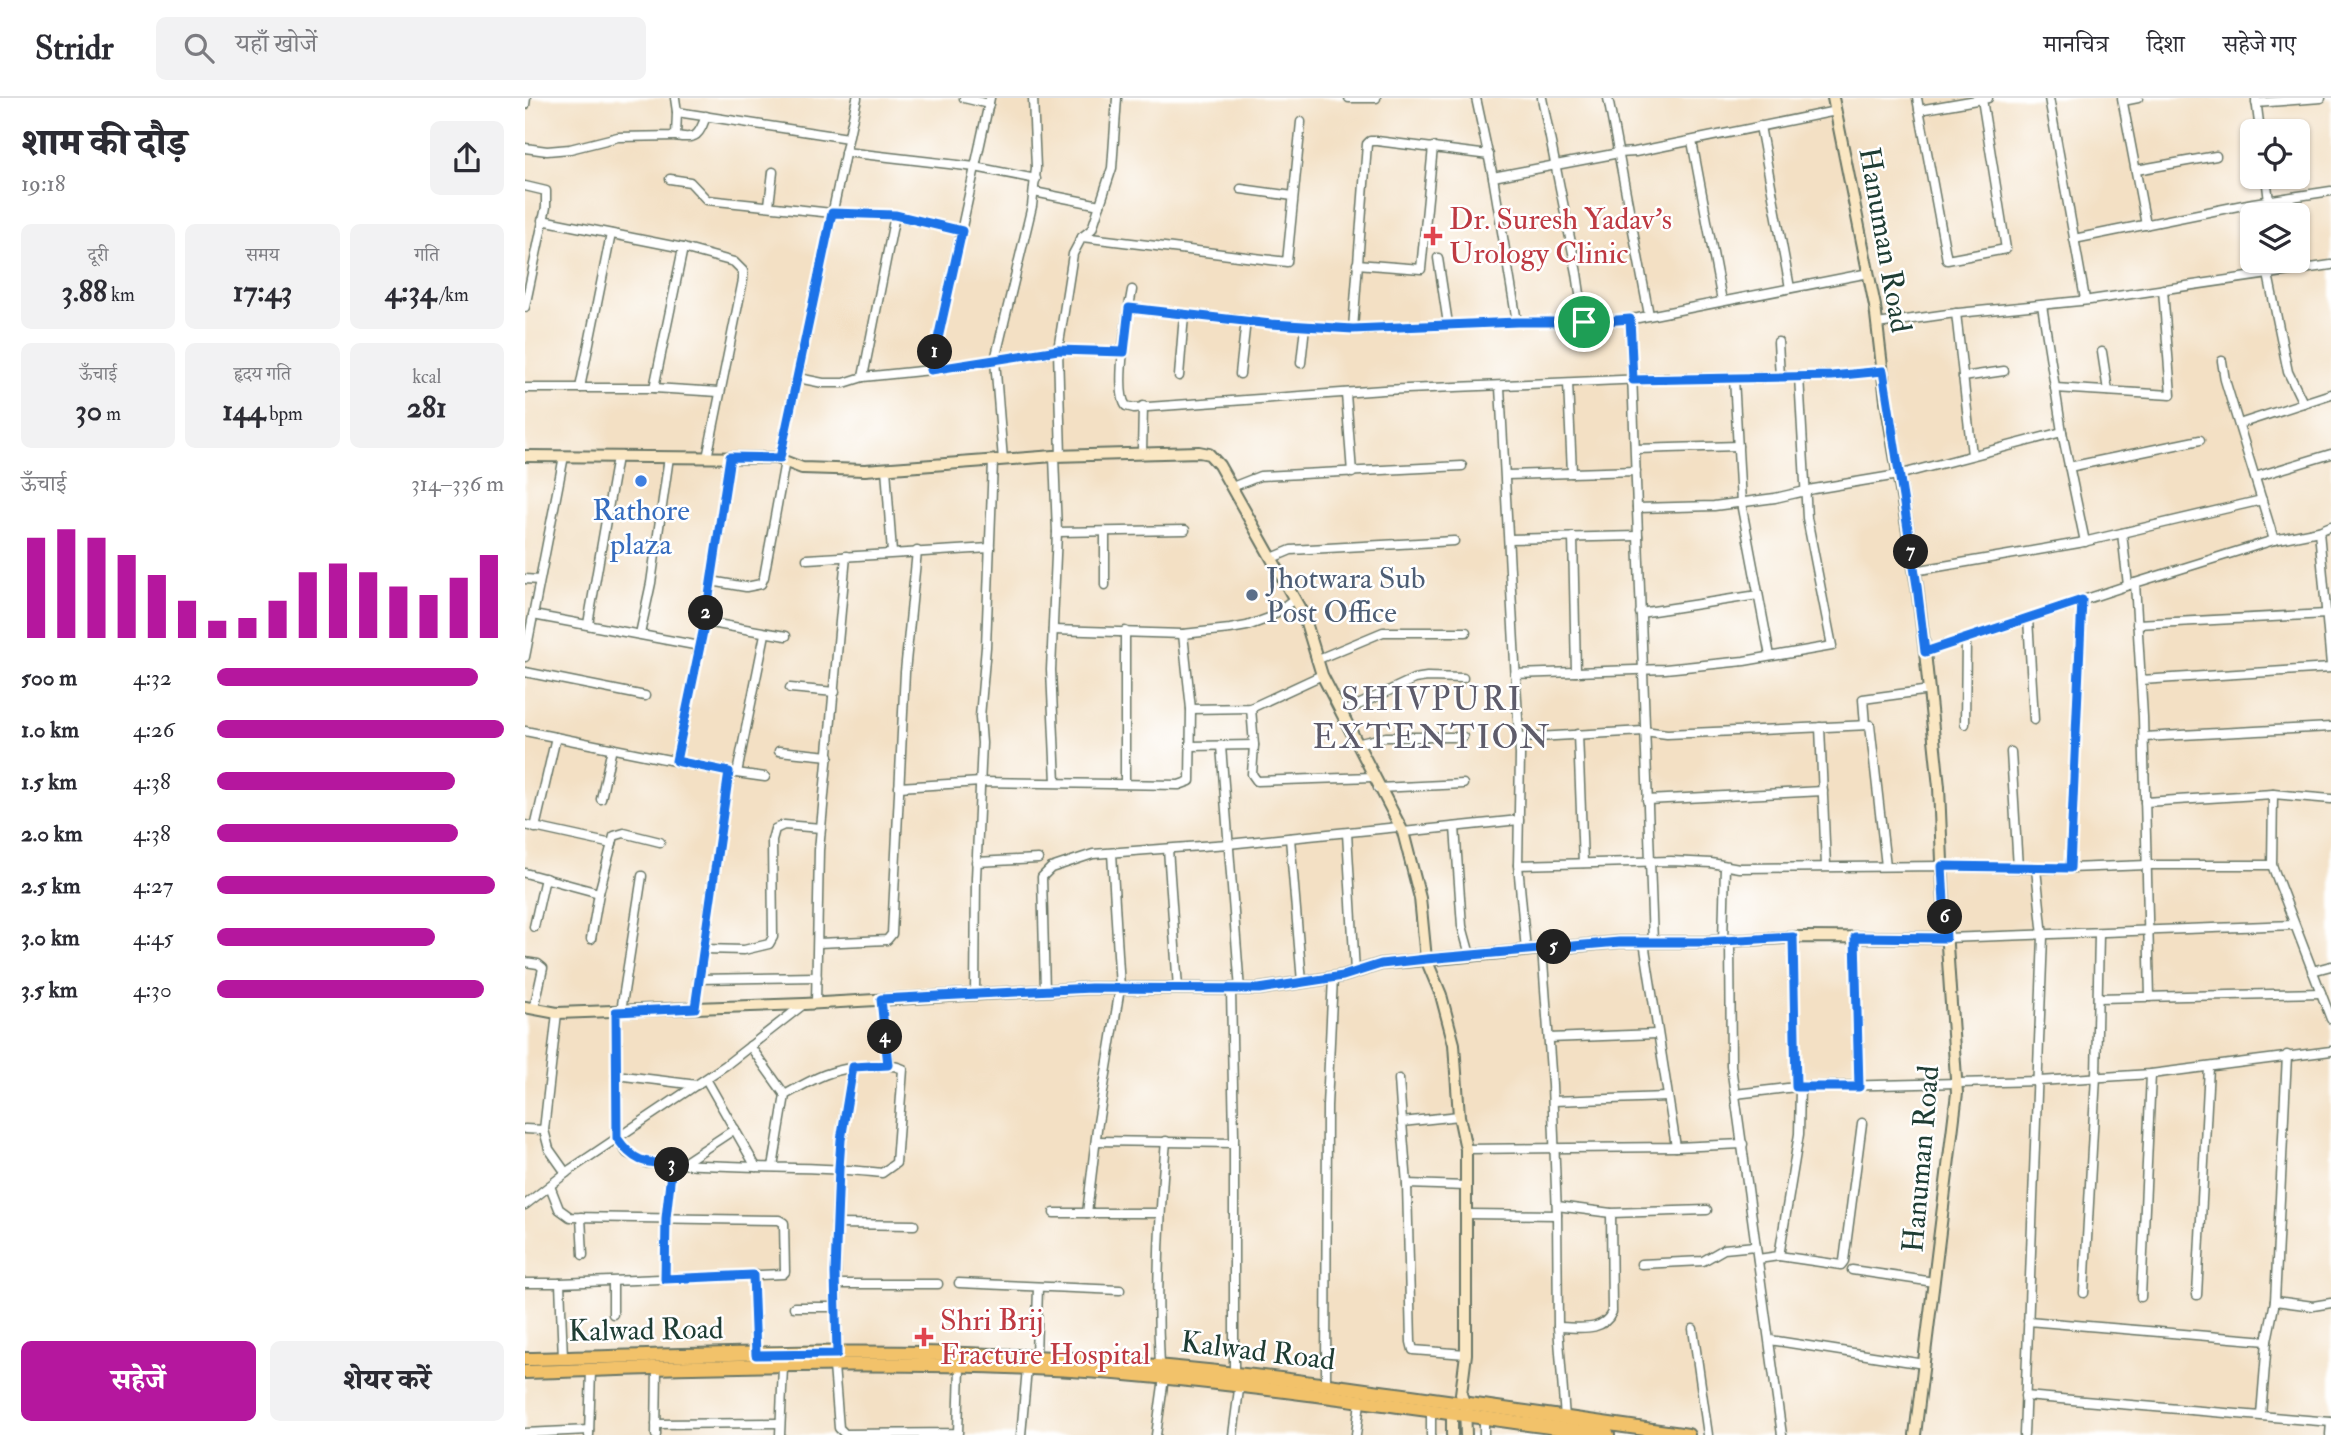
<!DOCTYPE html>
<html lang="hi">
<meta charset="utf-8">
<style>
:root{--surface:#fff;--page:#f2f2f3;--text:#2b2b33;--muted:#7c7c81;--line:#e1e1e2;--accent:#b5179e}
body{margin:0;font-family:"IM FELL Double Pica","Noto Serif Devanagari",serif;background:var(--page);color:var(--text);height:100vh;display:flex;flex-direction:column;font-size:26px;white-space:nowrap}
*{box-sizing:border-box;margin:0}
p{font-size:23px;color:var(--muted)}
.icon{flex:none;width:38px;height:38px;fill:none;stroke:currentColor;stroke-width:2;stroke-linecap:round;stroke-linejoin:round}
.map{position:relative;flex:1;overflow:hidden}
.sheet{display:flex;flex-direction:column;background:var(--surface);width:525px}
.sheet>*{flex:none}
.controls{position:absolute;left:1715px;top:21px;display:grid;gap:14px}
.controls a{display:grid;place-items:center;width:70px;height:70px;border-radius:10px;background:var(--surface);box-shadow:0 2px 5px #0004;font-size:35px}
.pin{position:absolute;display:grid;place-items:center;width:60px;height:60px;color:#fff;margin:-30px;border:4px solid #fff;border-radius:50%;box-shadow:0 2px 7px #0007}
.km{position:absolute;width:35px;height:35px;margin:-18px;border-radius:50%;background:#222;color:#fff;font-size:19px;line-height:35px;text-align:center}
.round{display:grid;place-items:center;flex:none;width:74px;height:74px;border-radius:10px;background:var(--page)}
.headline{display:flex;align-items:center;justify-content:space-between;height:119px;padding:0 21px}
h1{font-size:38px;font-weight:800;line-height:52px}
.figures{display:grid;grid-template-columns:repeat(3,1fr);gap:10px;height:119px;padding:7px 21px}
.figures div{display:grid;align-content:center;border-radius:10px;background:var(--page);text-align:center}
.figures b{font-size:30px;font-weight:800}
.figures small{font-size:19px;font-weight:400}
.figures p{font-size:19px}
.chart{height:196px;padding:14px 21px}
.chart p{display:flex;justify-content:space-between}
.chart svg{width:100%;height:126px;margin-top:7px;stroke:var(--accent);stroke-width:6}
.action{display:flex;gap:14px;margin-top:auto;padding:14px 21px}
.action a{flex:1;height:80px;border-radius:10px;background:var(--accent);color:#fff;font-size:28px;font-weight:800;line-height:80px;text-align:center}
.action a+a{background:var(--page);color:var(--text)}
ul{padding:0 21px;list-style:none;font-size:23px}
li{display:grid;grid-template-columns:112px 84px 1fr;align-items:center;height:52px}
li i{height:18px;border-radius:9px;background:var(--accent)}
header{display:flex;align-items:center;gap:42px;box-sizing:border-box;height:98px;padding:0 35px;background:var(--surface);border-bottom:2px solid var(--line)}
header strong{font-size:33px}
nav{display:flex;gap:38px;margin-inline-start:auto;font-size:24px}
.search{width:490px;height:63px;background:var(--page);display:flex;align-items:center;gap:18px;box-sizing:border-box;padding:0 24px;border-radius:10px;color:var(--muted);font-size:26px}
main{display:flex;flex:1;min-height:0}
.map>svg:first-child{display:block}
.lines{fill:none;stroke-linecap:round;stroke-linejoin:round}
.street-casing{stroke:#697666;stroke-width:11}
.secondary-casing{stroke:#697666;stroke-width:14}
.primary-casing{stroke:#697666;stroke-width:16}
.street{stroke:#fff;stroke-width:8}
.secondary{stroke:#fae7c3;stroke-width:10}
.primary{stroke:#f2c26a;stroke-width:12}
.route-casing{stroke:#fff;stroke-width:14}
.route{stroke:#1a73e8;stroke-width:9}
.health-dot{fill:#e0444e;stroke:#fff;stroke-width:2.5}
.shop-dot{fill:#3f7fe0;stroke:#fff;stroke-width:2.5}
.service-dot{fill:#5c6f8a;stroke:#fff;stroke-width:2.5}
.labels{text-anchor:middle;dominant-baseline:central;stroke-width:5;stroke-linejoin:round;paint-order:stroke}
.health-label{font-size:30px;fill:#be3a42;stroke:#fff;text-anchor:start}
.street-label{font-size:30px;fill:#1f3d34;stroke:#fff}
.shop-label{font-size:30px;fill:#366cbe;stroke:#fff}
.service-label{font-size:30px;fill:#4e5e75;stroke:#fff;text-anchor:start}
.quarter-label{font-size:33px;letter-spacing:2px;fill:#5e5c6b;stroke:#fff}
</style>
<header>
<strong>Stridr</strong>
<div class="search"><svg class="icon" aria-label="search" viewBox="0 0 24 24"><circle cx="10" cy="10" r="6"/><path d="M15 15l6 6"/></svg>यहाँ खोजें</div>
<nav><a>मानचित्र</a><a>दिशा</a><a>सहेजे गए</a></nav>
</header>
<main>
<section class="sheet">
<div class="headline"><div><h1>शाम की दौड़</h1><p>19:18</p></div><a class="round"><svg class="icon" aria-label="share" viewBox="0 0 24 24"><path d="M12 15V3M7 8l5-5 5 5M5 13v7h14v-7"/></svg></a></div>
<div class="figures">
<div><p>दूरी</p><b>3.88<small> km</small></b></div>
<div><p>समय</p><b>17:43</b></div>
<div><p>गति</p><b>4:34<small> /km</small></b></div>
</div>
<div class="figures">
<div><p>ऊँचाई</p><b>30<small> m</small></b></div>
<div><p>हृदय गति</p><b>144<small> bpm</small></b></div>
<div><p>kcal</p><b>281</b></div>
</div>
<div class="chart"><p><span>ऊँचाई</span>314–336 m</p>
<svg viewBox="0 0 160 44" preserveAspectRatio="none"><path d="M5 44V9M15 44V6M25 44V9M35 44V15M45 44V22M55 44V31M65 44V38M75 44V37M85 44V31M95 44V21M105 44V18M115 44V21M125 44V26M135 44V29M145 44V23M155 44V15"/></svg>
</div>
<ul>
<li><b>500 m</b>4:32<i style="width:91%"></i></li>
<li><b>1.0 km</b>4:26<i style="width:100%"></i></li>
<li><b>1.5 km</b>4:38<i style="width:83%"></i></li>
<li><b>2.0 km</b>4:38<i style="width:84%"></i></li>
<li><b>2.5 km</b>4:27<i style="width:97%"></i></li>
<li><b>3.0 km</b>4:45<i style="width:76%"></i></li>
<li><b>3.5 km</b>4:30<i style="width:93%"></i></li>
</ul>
<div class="action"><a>सहेजें</a><a>शेयर करें</a></div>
</section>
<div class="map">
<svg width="1806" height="1337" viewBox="0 0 1806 1337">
<rect width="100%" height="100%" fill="#fff"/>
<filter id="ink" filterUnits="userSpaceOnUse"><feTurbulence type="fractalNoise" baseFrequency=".0143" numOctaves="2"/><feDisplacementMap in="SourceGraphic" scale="14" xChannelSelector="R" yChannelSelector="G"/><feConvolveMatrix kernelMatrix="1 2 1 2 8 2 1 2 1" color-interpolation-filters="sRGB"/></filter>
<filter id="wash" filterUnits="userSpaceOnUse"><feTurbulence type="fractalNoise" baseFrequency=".00686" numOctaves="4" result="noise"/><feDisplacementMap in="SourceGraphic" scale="28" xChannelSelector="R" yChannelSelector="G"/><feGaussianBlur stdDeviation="1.57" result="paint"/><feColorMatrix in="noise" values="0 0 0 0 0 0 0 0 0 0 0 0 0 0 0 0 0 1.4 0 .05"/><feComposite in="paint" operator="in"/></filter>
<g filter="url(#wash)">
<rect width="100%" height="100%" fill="#f3e0c4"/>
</g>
<g filter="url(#ink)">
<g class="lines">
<defs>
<g id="street">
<polyline points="439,0 464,6"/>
<polyline points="824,0 851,0"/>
<polyline points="951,0 968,79 992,224"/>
<polyline points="1017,0 1052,175 1059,224"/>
<polyline points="1083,0 1124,217"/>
<polyline points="1392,0 1422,162 1481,151 1457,1"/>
<polyline points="1524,0 1560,201"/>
<polyline points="1597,0 1621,127"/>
<polyline points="1731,1 1735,33"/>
<polyline points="1598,3 1613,0"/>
<polyline points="1731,5 1796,0"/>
<polyline points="0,7 1,0"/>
<polyline points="1394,12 1463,0"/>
<polyline points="152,14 323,40"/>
<polyline points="1235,28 1265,190"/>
<path d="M151,38C172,42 174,37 181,18"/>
<polyline points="1167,43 1197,203"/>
<polyline points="0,50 22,53 45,51 93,39 151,38 152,14 150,0"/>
<polyline points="320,54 450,69 511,81"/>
<polyline points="1611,72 1691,58"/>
<polyline points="968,79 1094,55 1110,54 1311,13"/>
<polyline points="1741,79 1744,103"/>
<polyline points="145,81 165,84 182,102 307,115 370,117 437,133"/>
<polyline points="0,88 21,93 21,109 0,209"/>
<polyline points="716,91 768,98"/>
<polyline points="509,94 575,107"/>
<polyline points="244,107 248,74"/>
<polyline points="17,122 158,150 209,164 218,173 218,182 182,360"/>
<polyline points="557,139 762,164 776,24"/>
<polyline points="1549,141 1728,105 1806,93"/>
<polyline points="913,160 923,226"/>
<polyline points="832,166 896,171 908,49"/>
<polyline points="1743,176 1763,274 1778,305"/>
<path d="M607,192C603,213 589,293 601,308L609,310L858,292L1119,281L1307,278L1358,273"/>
<polyline points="1517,207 1537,334 1560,444"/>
<polyline points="604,210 745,226 828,231 992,224 1068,224 1113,220 1344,175"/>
<polyline points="1431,215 1447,357"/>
<polyline points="1105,221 1128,844"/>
<polyline points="1352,226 1423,216 1565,202 1806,167"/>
<polyline points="828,231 842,46 845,43 852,43 964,57"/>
<polyline points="1253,244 1255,279"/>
<polyline points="1577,254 1583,293"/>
<polyline points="1697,263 1700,282 1749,442"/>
<polyline points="776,265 780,228"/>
<polyline points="406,272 465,0"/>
<polyline points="715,276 721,222"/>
<polyline points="654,278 659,217"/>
<polyline points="338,279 370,117"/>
<polyline points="1438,279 1479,273"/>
<polyline points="273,280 298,285 319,285 338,279 406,272 533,252 599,254"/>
<polyline points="1209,280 1216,405 1245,558"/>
<polyline points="1043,285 1047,375"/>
<polyline points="975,289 995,657 993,767 1001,852"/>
<polyline points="0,290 129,290 194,294"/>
<polyline points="55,290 86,136"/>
<polyline points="129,290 158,150"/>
<polyline points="1530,290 1646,297 1638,191"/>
<polyline points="821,296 827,375"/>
<polyline points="1714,326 1806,296"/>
<polyline points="1111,351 1213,348"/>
<polyline points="617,355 618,308"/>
<polyline points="529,358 532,434 526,572 531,684"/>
<polyline points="536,358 533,252 548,156 557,139 567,131 587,70 592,0"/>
<polyline points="255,360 332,0"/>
<polyline points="478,362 470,262 507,108 511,70 508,0"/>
<polyline points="1544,369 1675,342"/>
<polyline points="361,370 367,455"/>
<polyline points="981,377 1111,373"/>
<polyline points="1730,379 1806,356"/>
<polyline points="707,389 735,378 937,368"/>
<polyline points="1112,410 1189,408 1250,400 1289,391 1373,377 1537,334"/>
<polyline points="1794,433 1806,567"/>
<polyline points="532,434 660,432"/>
<polyline points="580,434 580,487"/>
<polyline points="1597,435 1603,487"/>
<polyline points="1048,439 1051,574"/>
<polyline points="984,441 1113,438"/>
<polyline points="747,460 766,452 929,443"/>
<polyline points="282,461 465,450"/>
<polyline points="1389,473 1554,445 1737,402"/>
<polyline points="0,481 14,482"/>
<polyline points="186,483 221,489 236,486 239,479 260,363"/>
<polyline points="1610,485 1618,619 1625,899"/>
<polyline points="1115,515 1233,497"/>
<polyline points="8,517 175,548"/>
<polyline points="1503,520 1509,622"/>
<polyline points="180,524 205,359"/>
<polyline points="63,526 92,359"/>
<polyline points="1612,526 1802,516"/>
<polyline points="528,532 658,536 705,531 722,528 744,520 769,501"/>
<polyline points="600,533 600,685"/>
<polyline points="115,536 126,485 144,359"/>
<polyline points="1400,554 1610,485 1749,442 1794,433 1806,428"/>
<polyline points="0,559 39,358"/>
<polyline points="791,562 858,534 941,534"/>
<polyline points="0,574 120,598"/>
<polyline points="990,576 1140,571 1219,563 1307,548 1282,420 1274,278"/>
<polyline points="1616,582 1806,570"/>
<polyline points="265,590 310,594"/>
<polyline points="726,610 729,647 727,676 732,683 848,679"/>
<polyline points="666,611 726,610 797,577"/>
<polyline points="816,615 889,581 902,579 938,580"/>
<polyline points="1440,626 1441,541"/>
<polyline points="1340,627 1338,601 1405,592"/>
<polyline points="1295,629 1301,768"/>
<polyline points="0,633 204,674 240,679"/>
<polyline points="1053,636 1058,765"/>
<polyline points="1619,639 1806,629"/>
<polyline points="994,640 1119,633 1142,636 1345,627 1361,768"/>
<polyline points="831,646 861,639 938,639"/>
<polyline points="665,648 729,647"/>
<polyline points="696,648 715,892"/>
<polyline points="254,653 304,658"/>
<polyline points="1486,654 1493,770"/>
<polyline points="151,663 180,524 261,538"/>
<polyline points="212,675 240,536"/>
<polyline points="374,689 456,684 654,687 665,683 666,611 658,536"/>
<polyline points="853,690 938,686"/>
<polyline points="1748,696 1747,767 1806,921"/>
<polyline points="76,701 87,650"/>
<polyline points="1122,702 1298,693"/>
<polyline points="1620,704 1748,696 1806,701"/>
<polyline points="0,727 87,746"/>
<polyline points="930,729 937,828 945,857"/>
<polyline points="10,730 31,639"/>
<polyline points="878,734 994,722"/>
<polyline points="822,735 830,874"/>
<polyline points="765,740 777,884"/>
<polyline points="643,751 653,890"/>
<polyline points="451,764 513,761"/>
<polyline points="993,767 1146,763 1186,765 1214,770 1417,768 1520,771 1622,767 1747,767"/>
<polyline points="1545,770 1557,502"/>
<polyline points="0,775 74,795"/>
<polyline points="9,829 20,780"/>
<polyline points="1268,839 1271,989 1514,983 1626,976 1806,953"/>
<polyline points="1330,839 1334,989"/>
<polyline points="1421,840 1769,827"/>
<polyline points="66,841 74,795 89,738 99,735 135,744"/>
<polyline points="1198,843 1200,768"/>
<polyline points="1205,843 1206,968 1257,1337"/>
<polyline points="1119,844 1151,1049"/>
<polyline points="293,845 362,842 367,836 380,574 392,453"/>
<polyline points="1017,850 1027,987 1032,1117 1033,1229 1040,1320"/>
<polyline points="178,851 219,852 244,846 248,839 247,742 250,731 259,727 296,730"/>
<polyline points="0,864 13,866 18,870 9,911"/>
<polyline points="1787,873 1806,868"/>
<polyline points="173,881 292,879"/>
<polyline points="706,892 709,1038 709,1276"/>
<polyline points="520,893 517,779 526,770 568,756 703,746 874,729"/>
<polyline points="450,896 451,780 457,645 455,619 461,549 468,363"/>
<polyline points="1573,900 1796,895"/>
<polyline points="356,901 363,967"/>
<polyline points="291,905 294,752 321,458"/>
<polyline points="170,910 204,674"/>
<polyline points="96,913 117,778"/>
<path d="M91,914L92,1040L102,1055L122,1065L231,1069C273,1070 315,1070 357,1075L371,1065L378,971C367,966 356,967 344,968C308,970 291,979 260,997L248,1069"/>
<polyline points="1024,940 1132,936"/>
<polyline points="225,948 260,997"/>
<polyline points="91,977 172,987"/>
<polyline points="181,981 231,1069"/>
<polyline points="874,981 877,1024"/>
<polyline points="1210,996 1271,989"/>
<polyline points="1028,1003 1142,999"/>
<polyline points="934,1018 877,1024 882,1086 886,1244 888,1252 941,1256"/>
<polyline points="0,1031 19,1032 32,915"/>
<polyline points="19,1032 24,1051 41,1075"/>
<polyline points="571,1043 709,1045"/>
<polyline points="941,1051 1151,1049 1218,1046"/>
<polyline points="157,1066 210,1031"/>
<polyline points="882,1086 941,1088"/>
<polyline points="25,1088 34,1111 45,1119 254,1122 259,1125 260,1174 258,1176 35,1185"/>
<polyline points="0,1107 46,1071 201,967 279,906"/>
<polyline points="1032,1108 1086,1115 1182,1112"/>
<polyline points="529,1115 635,1115"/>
<polyline points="562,1115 572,1031 595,890 587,755"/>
<polyline points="941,1116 1032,1117"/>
<polyline points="56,1119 58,1157"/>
<polyline points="311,1126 389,1127"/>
<polyline points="1254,1158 1316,1167 1319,1163 1337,1025"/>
<polyline points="1233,1161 1254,1158 1274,1036 1275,989"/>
<polyline points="1116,1166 1178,1163 1199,1151 1230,1148"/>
<polyline points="1327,1172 1409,1184"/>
<polyline points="228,1177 231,1257"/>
<polyline points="140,1181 141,1120 147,1066"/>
<polyline points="88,1184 88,1216"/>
<polyline points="0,1185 35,1185 38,1260"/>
<polyline points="434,1185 595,1192"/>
<polyline points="311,1186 413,1186"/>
<polyline points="1559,1195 1571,978 1574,836"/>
<polyline points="1672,1197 1684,969"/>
<polyline points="1616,1199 1626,976"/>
<polyline points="1750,1203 1788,1208 1806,1205"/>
<polyline points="269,1209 311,1209"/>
<polyline points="1503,1223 1742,1243"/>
<path d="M1033,1229C1053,1229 1078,1235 1087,1214L1086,1115"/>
<polyline points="1168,1231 1183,1337"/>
<polyline points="1245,1242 1399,1266"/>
<path d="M312,1256C311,1185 309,1114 316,1044C318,1019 324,994 328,969"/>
<polyline points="511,1259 513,1189"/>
<polyline points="309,1268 314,1330 320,1336 433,1335 435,1269"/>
<path d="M635,1268C631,1192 634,1118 641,1043"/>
<polyline points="801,1288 802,1008 808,879"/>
<polyline points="1500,1298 1806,1324"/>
<polyline points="906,1313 906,1337"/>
<polyline points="1736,1317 1742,1243 1750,1203 1762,957"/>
<polyline points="959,1320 959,1337"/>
<polyline points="131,1326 255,1325"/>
<polyline points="0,1335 64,1332"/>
<polyline points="64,1337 66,1272"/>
<polyline points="131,1337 132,1270"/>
<polyline points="255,1337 258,1269"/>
<polyline points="496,1337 502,1270"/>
<polyline points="631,1337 639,1280"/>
<polyline points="708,1337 715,1284"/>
<polyline points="831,1337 835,1304"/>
<polyline points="1499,1337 1518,838 1511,771"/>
<polyline points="1805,1337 1806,1324"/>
</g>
<g id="secondary">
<polyline points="1308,0 1350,208 1361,303 1392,488 1400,554 1414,689 1418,788 1432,995 1390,1337"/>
<polyline points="0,358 251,360 277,370 340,372 529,358 674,354 684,356 694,367 779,518 797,577 878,734 895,800 901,861 916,897 929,946 934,1018 941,1051 941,1256 936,1296 940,1307 941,1337"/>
<polyline points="0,909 32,915 279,906 566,890 734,891 818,878 856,866 1094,844 1181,844 1276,839 1421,840"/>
<polyline points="927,1308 927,1337"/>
</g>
<g id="primary">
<path d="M0,1261C176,1257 353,1249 528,1260C741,1273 952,1308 1163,1337"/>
<path d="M0,1274C194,1268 396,1260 590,1275C755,1289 919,1315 1083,1337"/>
</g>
</defs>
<use href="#street" class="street-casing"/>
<use href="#secondary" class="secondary-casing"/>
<use href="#primary" class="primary-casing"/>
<use href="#street" class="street"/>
<use href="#secondary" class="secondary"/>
<use href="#primary" class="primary"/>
</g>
</g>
<g class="lines" filter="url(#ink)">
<defs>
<path id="route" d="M307,115L370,117L437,133L406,272L533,252L599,254L604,210L746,226L828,231L992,224H1068L1105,221L1108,282L1307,278L1358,273L1392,488L1400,554L1557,502L1545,770L1417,768L1421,840L1330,839L1334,989H1271L1268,839L1181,844H1094L901,861L856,866L818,878L734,891L566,890L356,901L363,967L328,969L316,1042L314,1070L310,1175L312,1256L231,1257L228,1177L140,1181L141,1120L147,1066C118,1065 109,1064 92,1040L91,914L170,910L204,674L151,663L180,524L205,359L255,360Z"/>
</defs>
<use href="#route" class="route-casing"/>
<use href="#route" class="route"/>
</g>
<g class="health-dot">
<path d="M904.5 127.5h7v7h7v7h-7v7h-7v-7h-7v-7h7z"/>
<path d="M395.5 1228.5h7v7h7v7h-7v7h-7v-7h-7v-7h7z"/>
</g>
<circle class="shop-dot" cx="116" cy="383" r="7"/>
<circle class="service-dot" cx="727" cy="497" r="7"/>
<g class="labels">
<g class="health-label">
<text x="924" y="121">Dr. Suresh Yadav's<tspan x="924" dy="34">Urology Clinic</tspan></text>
<text x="415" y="1222">Shri Brij<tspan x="415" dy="34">Fracture Hospital</tspan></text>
</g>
<g class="street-label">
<text transform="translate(1360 142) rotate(80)">Hanuman Road</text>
<text transform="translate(1396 1061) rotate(-85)">Hanuman Road</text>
<text transform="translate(121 1232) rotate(-1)">Kalwad Road</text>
<text transform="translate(733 1253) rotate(7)">Kalwad Road</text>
</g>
<g class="shop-label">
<text x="116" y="412">Rathore<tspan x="116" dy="34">plaza</tspan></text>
</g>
<g class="service-label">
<text x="741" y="480">Jhotwara Sub<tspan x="741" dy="34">Post Office</tspan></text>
</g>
<g class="quarter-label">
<text x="907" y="601">SHIVPURI<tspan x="907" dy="38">EXTENTION</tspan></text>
</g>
</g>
</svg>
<div class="controls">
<a><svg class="icon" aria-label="locate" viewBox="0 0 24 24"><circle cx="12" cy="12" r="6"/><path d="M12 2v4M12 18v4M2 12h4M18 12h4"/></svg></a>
<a><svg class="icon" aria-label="layers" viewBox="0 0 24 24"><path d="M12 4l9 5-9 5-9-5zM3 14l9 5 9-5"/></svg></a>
</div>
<div class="pin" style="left:1059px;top:224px;background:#1e9e55"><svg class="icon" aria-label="arrive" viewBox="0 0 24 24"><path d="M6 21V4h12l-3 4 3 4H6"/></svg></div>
<b class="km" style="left:410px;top:254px">1</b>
<b class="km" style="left:181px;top:515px">2</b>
<b class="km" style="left:147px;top:1067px">3</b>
<b class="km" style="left:360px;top:939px">4</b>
<b class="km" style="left:1029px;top:849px">5</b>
<b class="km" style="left:1420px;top:819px">6</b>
<b class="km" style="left:1386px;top:454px">7</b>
</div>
</main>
